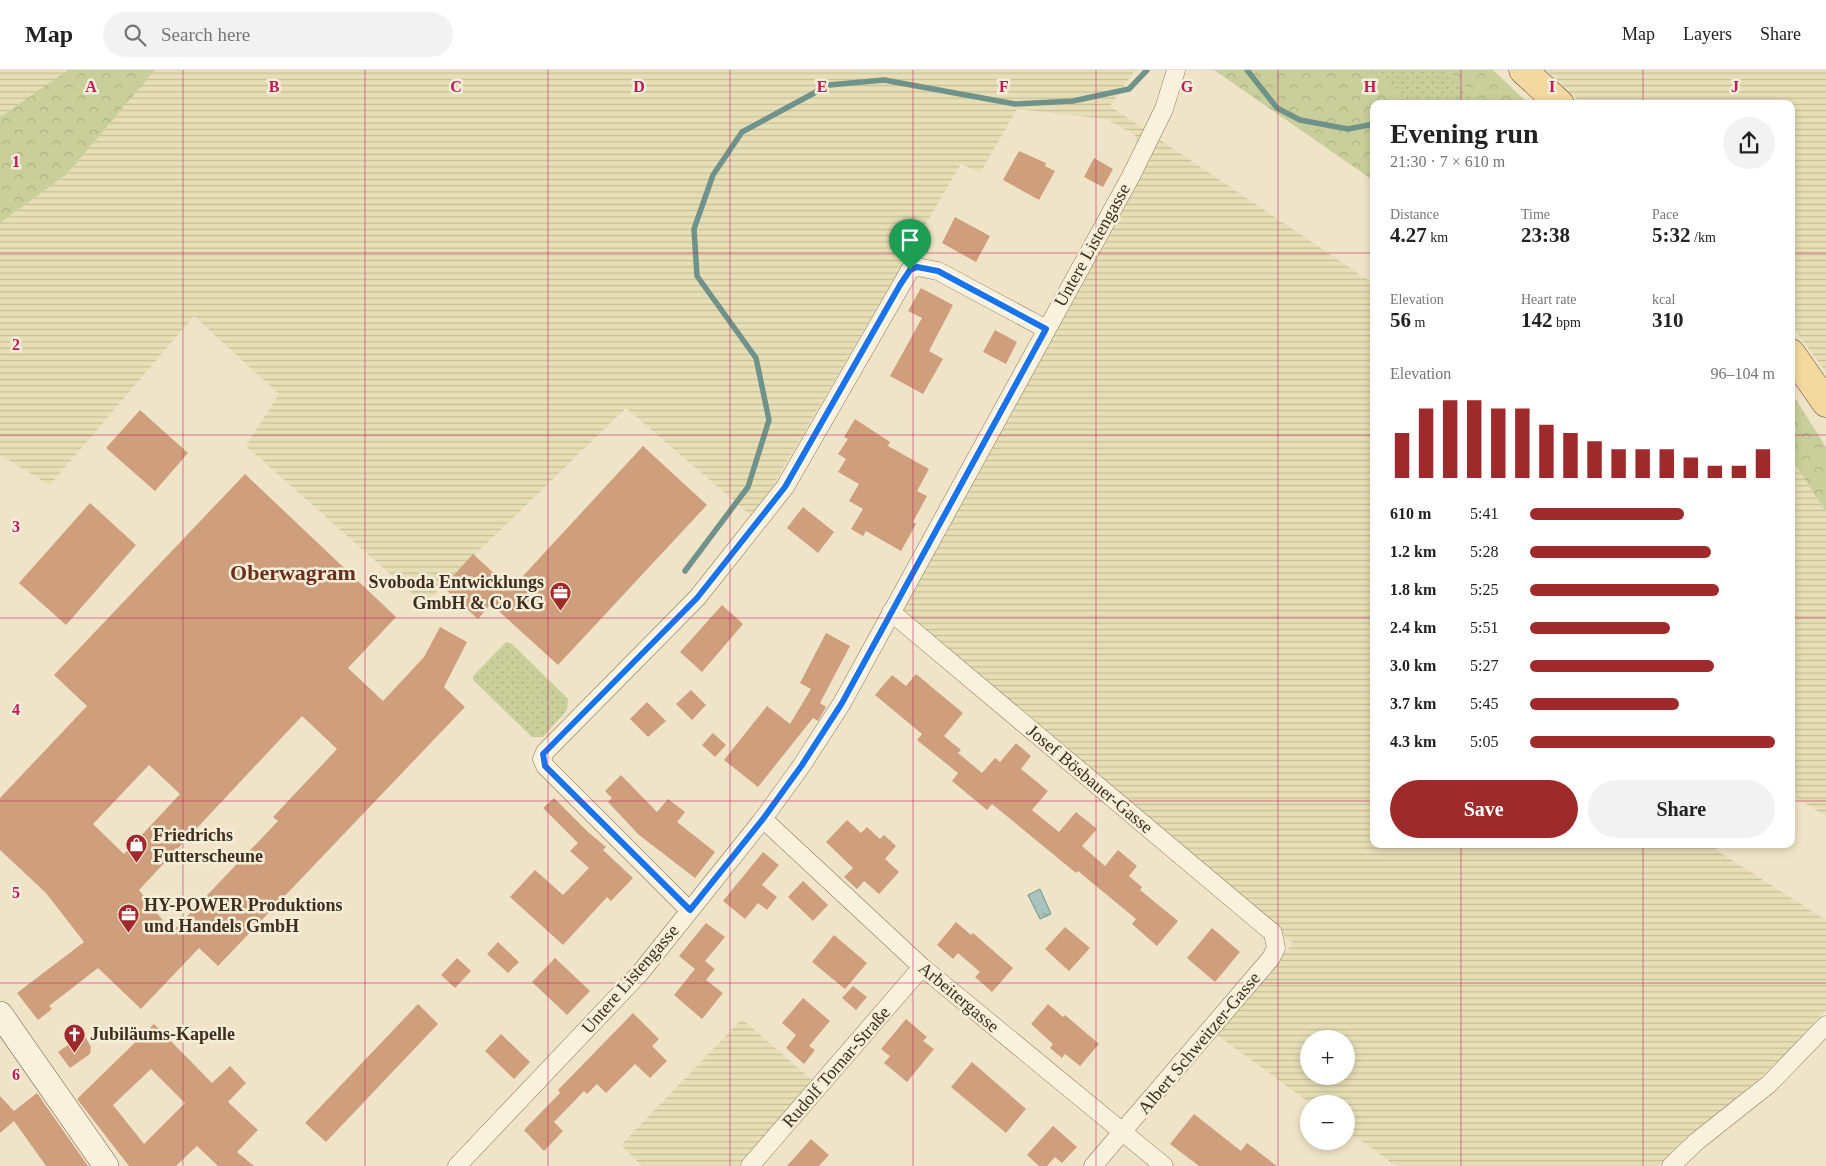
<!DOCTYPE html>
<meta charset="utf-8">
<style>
:root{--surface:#fff;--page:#f2f2f2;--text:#222;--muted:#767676;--line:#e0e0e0;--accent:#9e2a2b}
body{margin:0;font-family:Georgia,serif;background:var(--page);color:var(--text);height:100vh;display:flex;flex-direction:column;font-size:19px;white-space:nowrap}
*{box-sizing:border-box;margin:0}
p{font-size:16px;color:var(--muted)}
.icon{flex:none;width:28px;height:28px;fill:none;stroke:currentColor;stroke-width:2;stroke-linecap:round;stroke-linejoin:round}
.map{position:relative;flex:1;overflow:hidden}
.side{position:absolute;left:1370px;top:30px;width:425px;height:748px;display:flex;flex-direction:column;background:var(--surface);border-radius:10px;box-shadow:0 2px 8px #0003}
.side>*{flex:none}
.buttons{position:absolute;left:1300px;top:960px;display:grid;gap:10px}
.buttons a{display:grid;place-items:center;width:55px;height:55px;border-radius:50%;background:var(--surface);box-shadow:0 2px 8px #0003;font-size:25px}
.pin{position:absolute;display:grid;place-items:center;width:42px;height:42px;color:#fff;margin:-51px -21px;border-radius:50% 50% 50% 0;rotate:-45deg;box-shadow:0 0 5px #0007}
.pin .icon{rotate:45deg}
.round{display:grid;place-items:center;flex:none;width:52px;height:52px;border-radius:26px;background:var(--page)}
.summary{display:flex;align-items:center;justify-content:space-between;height:85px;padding:0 20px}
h1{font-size:28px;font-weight:700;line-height:38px}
.stats{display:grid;grid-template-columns:repeat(3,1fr);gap:8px;height:85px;padding:5px 20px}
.stats div{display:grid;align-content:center}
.stats b{font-size:21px;font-weight:700}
.stats small{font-size:14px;font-weight:400}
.stats p{font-size:14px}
.chart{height:140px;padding:10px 20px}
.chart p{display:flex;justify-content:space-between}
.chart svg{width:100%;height:90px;margin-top:5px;stroke:var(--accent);stroke-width:6}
.button{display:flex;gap:10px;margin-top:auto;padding:10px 20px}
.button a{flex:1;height:58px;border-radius:30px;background:var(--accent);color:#fff;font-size:20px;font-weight:700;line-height:58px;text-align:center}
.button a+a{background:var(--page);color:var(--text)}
ul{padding:0 20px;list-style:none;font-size:16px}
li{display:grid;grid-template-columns:80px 60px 1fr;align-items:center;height:38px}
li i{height:12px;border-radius:6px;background:var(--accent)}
header{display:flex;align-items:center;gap:30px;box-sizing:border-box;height:70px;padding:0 25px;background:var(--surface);border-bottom:1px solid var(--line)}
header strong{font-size:24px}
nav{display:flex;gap:28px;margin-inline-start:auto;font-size:18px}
.search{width:350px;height:45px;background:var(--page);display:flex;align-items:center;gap:12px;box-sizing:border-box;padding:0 18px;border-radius:28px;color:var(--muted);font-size:19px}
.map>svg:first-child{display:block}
.farmland{fill:url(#farmland-rules);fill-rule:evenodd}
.grass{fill:url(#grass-dots)}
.forest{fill:url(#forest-crowns)}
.water{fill:url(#water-ripples);stroke:#6f938a}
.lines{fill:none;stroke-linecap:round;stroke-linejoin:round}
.stream{stroke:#6f938a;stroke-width:5.5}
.building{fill:#cf9f7d;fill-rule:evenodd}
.minor-casing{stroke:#8d765c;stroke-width:19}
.secondary-casing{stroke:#6f573f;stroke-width:26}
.primary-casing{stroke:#5b4430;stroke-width:29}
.minor{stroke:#faf1dc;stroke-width:18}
.secondary{stroke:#faf1dc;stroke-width:25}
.primary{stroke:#f3d9a0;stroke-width:28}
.route-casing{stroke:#fff;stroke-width:10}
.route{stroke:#1a73e8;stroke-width:6}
.grid{fill:none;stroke:#c2185b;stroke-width:1;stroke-opacity:0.55}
.labels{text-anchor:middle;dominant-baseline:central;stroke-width:5;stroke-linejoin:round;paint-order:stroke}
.street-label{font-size:18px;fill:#3d2e20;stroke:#f7eed8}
.poi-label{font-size:18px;font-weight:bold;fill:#3d2e20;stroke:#f7eed8;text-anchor:start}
.district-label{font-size:22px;font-weight:bold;fill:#6b2e1e;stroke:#f7eed8}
.grid-label{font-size:16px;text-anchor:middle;font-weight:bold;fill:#c2185b;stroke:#f7eed8;stroke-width:5;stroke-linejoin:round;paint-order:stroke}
</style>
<header>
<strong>Map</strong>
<div class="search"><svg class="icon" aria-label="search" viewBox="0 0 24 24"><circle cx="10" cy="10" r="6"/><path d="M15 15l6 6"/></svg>Search here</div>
<nav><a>Map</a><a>Layers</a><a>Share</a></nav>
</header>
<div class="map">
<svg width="1826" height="1096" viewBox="0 0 1826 1096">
<defs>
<pattern id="farmland-rules" width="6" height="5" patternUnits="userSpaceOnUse" patternTransform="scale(1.25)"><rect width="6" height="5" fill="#e6deb5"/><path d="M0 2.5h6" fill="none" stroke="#c6bf9b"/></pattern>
<pattern id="grass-dots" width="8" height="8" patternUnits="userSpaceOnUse" patternTransform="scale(1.25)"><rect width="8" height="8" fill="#c9cf9b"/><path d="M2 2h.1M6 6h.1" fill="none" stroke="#aeb285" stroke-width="1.8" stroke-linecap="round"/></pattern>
<pattern id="forest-crowns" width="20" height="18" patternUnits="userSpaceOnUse" patternTransform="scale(1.25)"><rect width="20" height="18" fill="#c9cf9b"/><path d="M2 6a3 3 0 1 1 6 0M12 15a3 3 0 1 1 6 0" fill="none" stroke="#aeb285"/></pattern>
<pattern id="water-ripples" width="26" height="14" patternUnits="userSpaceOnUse" patternTransform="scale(1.25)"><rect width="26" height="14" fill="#a9c4bc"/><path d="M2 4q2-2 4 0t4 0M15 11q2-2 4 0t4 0" fill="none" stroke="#8ba098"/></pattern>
</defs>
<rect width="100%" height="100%" fill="#f0e4c8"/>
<g class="farmland">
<polygon points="0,0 68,0 0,47"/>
<path d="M155,0H1135L1110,36L1374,214V774H1720L1716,780L1826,850V940L1782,988L1659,1096H1396L1346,1060V1034H1311L1217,965L1293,873L898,541L1152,86L1138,78L1135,65L1106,49L1017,39L980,103L961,94L754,448L626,338L424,534L246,376L279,324L194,246L50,415L0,385V153L67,104ZM1309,969H1346V1006H1309Z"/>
<polygon points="1546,0 1826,0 1826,302 1791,255 1791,34 1582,34"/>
<polygon points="1791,388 1826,442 1826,746 1791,725"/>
<polygon points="742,949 812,1010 749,1084 762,1096 642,1096 621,1075"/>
</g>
<g class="grass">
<polygon points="1369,0 1448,0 1484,34 1408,34"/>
<polygon points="506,572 512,574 568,629 567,640 543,667 532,667 473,610 473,606"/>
</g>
<g class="forest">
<polygon points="68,0 155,0 67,104 0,153 0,47"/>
<polygon points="1214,0 1369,0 1408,34 1374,34 1374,111"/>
<polygon points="1448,0 1493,0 1529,34 1484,34"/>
<polygon points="1791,322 1826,377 1826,442 1791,388"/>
</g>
<polygon class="water" points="1040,819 1051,844 1040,849 1028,825"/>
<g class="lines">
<g class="stream">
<polyline points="1247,0 1277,38 1300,50 1348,59 1374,54"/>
<polyline points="685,501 748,417 769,350 756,288 697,206 694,159 713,105 742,62 829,15 884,10 1015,34 1073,31 1129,19 1147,0"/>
</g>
</g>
<g class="building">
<polygon points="1019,81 1046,93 1045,96 1055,101 1039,130 1003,110"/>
<polygon points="1094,88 1113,99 1103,117 1084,107"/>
<polygon points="955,147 990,166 976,192 942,173"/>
<polygon points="921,218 953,235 929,281 943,289 923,324 890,306 922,248 908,241"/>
<polygon points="995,260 1017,272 1006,294 983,282"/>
<polygon points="140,340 188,383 155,421 106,378"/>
<polygon points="855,349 890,372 888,376 929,399 917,421 927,426 913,452 916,454 901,481 866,461 863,466 851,459 863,439 849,431 859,414 838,402 846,389 838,384 848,369 844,367"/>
<polygon points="643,376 707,435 558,595 491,534 478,549 443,517 473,484 511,519"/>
<path d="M245,404L396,547L348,598L383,631L424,587L440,557L467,572L444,617L465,637L218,896L199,878L141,939L98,898L49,936L52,939L38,950L17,923L84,872L46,823L0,780V728L87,636L54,605ZM302,646L337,679L273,747L278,751L172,862L139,820ZM149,695L180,724L124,784L93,754Z"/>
<polygon points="90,433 136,475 66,555 19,513"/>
<polygon points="803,437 834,462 818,483 787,458"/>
<polygon points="722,535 743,554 702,602 680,582"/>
<polygon points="826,563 850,576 820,633 826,637 818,651 813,648 758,717 724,690 767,636 790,654 811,619 800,613"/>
<polygon points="916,604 963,643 944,666 961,680 958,683 982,703 995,688 1000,692 1016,673 1031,686 1021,699 1048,721 1032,740 1059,762 1076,742 1097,759 1082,776 1105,796 1118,780 1137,796 1129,806 1142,817 1140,820 1178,851 1157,876 1132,854 1136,849 1078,801 1076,803 992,734 987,740 952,711 958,703 917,670 922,664 875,625 892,605 906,616"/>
<polygon points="691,620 706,635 692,650 676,634"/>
<polygon points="647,632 666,651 648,667 630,649"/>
<polygon points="713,663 726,675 715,687 702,675"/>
<polygon points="621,705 657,742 668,729 685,742 677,752 715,782 695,808 639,765 608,732 612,728 605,721"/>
<polygon points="554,728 588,762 606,777 603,780 633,808 611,831 607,827 563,875 510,827 535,800 563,825 589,798 570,781 578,773 543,738"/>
<polygon points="847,750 861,763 867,757 880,769 884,765 896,776 885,789 899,802 879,824 864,811 857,819 844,807 853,798 826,772"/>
<polygon points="763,782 779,795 762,815 777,827 767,840 758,833 745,849 723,831"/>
<polygon points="803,811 828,835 813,851 788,827"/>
<polygon points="956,852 971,865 973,863 1013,898 992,922 975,907 980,902 958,883 953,889 937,875"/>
<polygon points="706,853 725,867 705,891 715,899 706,910 723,923 702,949 674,925 695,899 679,886"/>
<polygon points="1065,857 1090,878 1069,901 1045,879"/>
<polygon points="1212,858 1240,882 1215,912 1187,888"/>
<polygon points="834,865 867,893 845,919 812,892"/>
<polygon points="498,872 519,892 508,903 487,884"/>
<polygon points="457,888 471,901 455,918 441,905"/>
<polygon points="555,888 590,921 567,945 532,912"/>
<polygon points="853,916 867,927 856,940 842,928"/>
<polygon points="803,928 830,951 809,976 815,980 804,994 786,978 796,965 782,953"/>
<polygon points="418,934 438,954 326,1072 305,1053"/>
<polygon points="1048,934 1063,947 1065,945 1099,974 1080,996 1065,984 1062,988 1050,978 1053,974 1031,954"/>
<polygon points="633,943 659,969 652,976 667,991 650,1008 635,994 606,1023 597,1014 587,1024 584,1021 554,1052 563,1061 544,1081 524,1060 560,1023 558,1020"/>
<polygon points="906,949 927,967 923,971 934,979 907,1012 884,993 890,986 881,979"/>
<path d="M154,954L212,1013L230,996L246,1013L228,1032L258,1060L237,1082L254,1096H218L197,1076L176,1096H129L77,1029ZM151,999L185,1033L144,1074L113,1035Z"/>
<polygon points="501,964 530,992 514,1009 485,981"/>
<polygon points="78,968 86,968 91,977 90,984 70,998 58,982"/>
<polygon points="972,992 1026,1039 1006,1063 951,1017"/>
<polygon points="37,1023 46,1036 88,1096 46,1096 14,1051 0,1063 0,1026 14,1041"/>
<polygon points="1194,1044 1241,1081 1247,1073 1277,1096 1199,1096 1170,1074"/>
<polygon points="1053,1056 1077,1077 1062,1093 1055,1087 1047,1096 1039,1096 1027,1085"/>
<polygon points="811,1069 829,1085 819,1096 787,1096"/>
</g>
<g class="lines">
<defs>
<g id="minor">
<polyline points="891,542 1273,863 1276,878 1271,888 1093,1096"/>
<polyline points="763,749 922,897 1164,1096"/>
<polyline points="689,840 545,696 542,689 545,682 697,528 785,417 910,200 917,197 938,201 1046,259"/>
<polyline points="457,1096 640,903 763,749 802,695 842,633 1131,106 1164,39 1176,0"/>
<polyline points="750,1096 922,897"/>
<polyline points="1671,1096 1696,1072 1769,1014 1826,955"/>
</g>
<polyline id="secondary" points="0,944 106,1096"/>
<g id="primary">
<polyline points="1523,0 1560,34"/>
<polyline points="1791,283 1826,333"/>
</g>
</defs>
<use href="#minor" class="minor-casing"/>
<use href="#secondary" class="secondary-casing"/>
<use href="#primary" class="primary-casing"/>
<use href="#minor" class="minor"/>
<use href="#secondary" class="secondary"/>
<use href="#primary" class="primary"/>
</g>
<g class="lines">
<defs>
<polygon id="route" points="917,197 938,201 1046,259 842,633 802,695 763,749 690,840 545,696 543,684 697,528 785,417 900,215 910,200"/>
</defs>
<use href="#route" class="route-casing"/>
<use href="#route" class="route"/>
</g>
<path class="grid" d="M183,0V1096M365,0V1096M548,0V1096M730,0V1096M913,0V1096M1096,0V1096M1278,0V1096M1461,0V34M1643,0V34M0,183H1374M1791,183H1826M0,365H1374M1791,365H1826M0,548H1374M1791,548H1826M0,731H1374M1791,731H1826M1461,774V1096M1643,774V1096M0,913H1826"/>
<defs>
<symbol id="office-pin" viewBox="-11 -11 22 30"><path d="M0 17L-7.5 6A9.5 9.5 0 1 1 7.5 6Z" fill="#9e2a2b" stroke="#f7eed8"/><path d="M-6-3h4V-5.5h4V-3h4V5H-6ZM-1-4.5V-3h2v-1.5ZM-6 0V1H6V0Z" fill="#fff"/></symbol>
<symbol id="shop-pin" viewBox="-11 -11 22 30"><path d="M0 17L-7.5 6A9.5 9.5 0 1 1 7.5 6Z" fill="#9e2a2b" stroke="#f7eed8"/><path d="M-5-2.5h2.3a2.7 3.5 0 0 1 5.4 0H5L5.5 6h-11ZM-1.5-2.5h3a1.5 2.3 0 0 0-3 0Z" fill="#fff"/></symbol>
<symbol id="church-pin" viewBox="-11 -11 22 30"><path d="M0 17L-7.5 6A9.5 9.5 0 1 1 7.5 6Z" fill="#9e2a2b" stroke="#f7eed8"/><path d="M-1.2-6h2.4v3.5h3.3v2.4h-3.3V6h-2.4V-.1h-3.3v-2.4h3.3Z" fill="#fff"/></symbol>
</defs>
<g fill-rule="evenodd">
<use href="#office-pin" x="548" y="510" width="25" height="34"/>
<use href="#shop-pin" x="124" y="762" width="25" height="34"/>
<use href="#office-pin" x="116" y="832" width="25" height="34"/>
<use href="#church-pin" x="62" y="952" width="25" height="34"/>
</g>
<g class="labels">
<g class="street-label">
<text transform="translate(1092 175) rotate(-61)">Untere Listengasse</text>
<text transform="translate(1090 709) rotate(40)">Josef Bösbauer-Gasse</text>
<text transform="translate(630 909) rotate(-49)">Untere Listengasse</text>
<text transform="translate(959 927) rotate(40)">Arbeitergasse</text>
<text transform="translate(1199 973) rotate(-50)">Albert Schweitzer-Gasse</text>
<text transform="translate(836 997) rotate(-49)">Rudolf Tornar-Straße</text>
</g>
<g class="poi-label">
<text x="544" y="512" text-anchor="end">Svoboda Entwicklungs<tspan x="544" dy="21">GmbH &amp; Co KG</tspan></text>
<text x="153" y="765">Friedrichs<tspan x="153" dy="21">Futterscheune</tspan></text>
<text x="144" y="835">HY-POWER Produktions<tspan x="144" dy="21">und Handels GmbH</tspan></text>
<text x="90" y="964">Jubiläums-Kapelle</text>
</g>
<g class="district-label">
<text x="293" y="502">Oberwagram</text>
</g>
</g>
<g class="grid-label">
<text x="91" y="22">A</text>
<text x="274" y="22">B</text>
<text x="456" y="22">C</text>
<text x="639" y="22">D</text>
<text x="822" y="22">E</text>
<text x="1004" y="22">F</text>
<text x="1187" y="22">G</text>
<text x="1370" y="22">H</text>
<text x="1552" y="22">I</text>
<text x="1735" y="22">J</text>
<text x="16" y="97">1</text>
<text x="16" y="280">2</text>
<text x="16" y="462">3</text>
<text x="16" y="645">4</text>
<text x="16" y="828">5</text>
<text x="16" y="1010">6</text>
</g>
</svg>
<div class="buttons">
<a>+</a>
<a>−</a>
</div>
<div class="pin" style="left:910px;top:200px;background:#1e9e55"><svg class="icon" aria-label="arrive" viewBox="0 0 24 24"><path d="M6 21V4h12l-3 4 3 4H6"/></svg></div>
<section class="side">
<div class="summary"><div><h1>Evening run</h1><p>21:30 · 7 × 610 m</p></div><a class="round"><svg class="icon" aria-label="share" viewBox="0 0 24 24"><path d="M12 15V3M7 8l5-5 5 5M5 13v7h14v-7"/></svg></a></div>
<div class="stats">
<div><p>Distance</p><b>4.27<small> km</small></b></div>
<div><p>Time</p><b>23:38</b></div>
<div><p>Pace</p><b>5:32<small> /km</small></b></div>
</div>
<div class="stats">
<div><p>Elevation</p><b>56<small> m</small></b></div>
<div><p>Heart rate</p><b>142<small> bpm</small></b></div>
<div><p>kcal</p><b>310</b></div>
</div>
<div class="chart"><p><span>Elevation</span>96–104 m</p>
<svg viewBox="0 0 160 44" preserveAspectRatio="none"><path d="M5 44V22M15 44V10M25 44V6M35 44V6M45 44V10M55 44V10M65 44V18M75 44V22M85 44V26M95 44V30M105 44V30M115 44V30M125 44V34M135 44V38M145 44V38M155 44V30"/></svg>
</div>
<ul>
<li><b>610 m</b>5:41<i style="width:63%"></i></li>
<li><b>1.2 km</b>5:28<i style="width:74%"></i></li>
<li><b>1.8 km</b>5:25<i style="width:77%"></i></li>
<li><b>2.4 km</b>5:51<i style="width:57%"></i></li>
<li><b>3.0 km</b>5:27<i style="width:75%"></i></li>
<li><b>3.7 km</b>5:45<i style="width:61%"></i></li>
<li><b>4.3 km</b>5:05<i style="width:100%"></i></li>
</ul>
<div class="button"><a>Save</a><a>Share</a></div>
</section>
</div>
